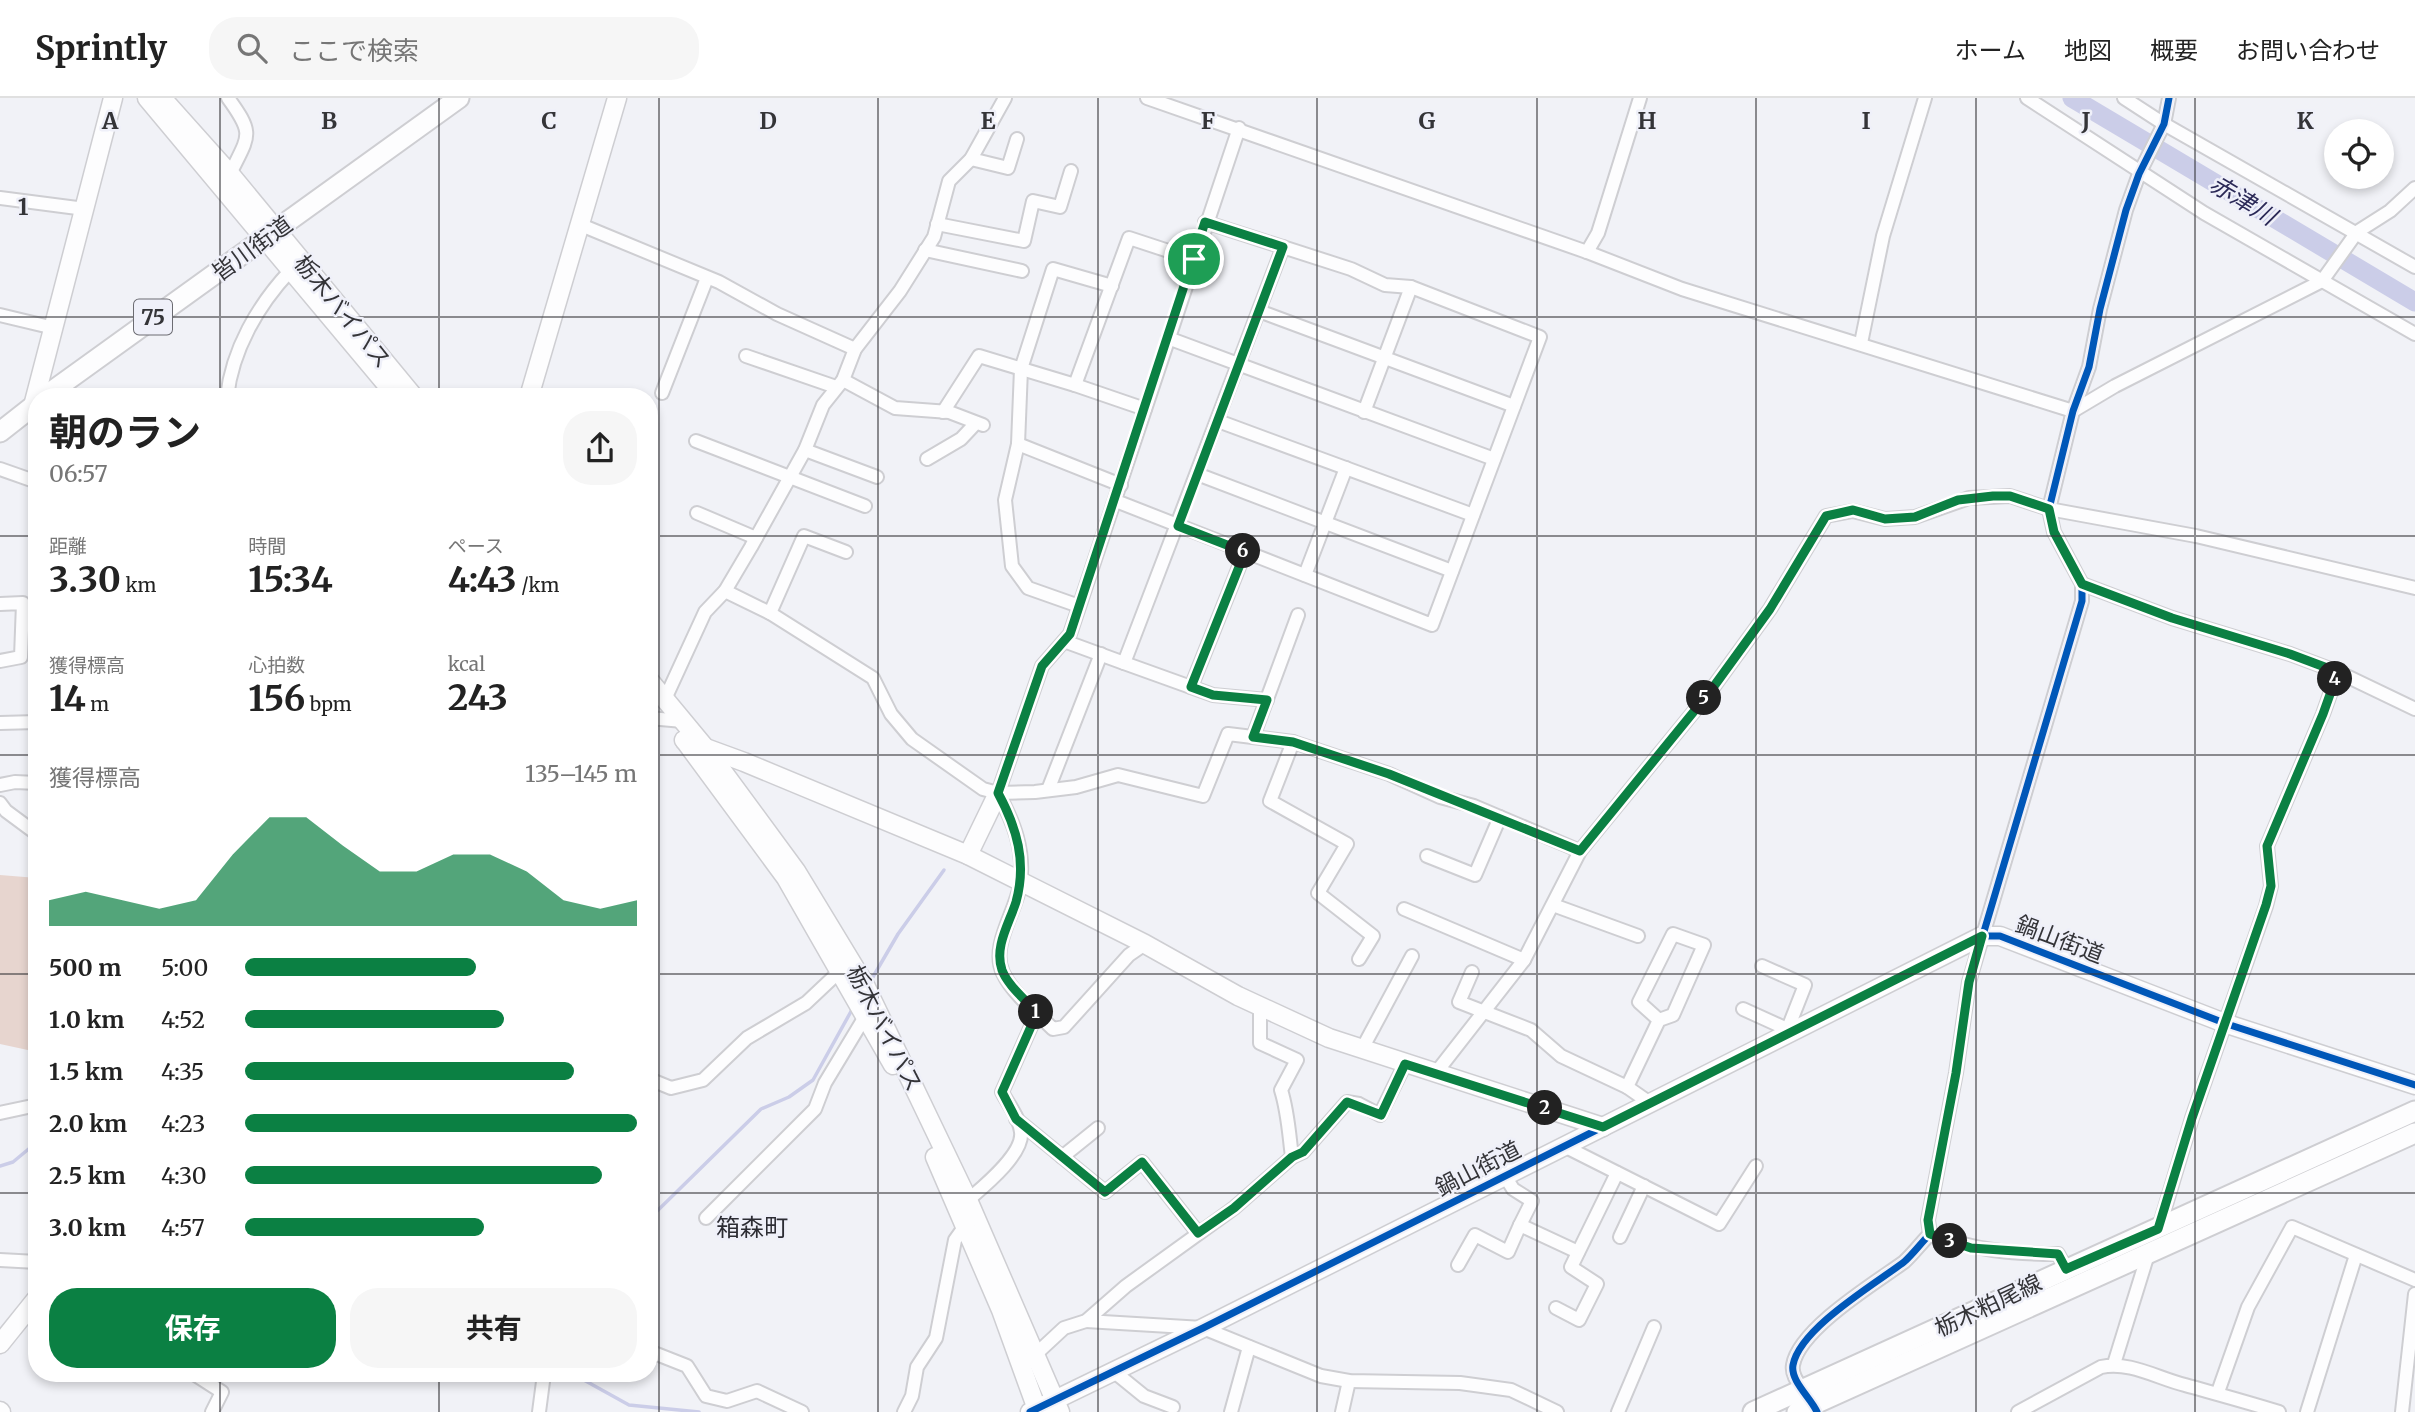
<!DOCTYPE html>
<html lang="ja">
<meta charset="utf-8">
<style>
:root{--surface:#fff;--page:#f6f6f6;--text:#222;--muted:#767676;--line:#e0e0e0;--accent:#0b8043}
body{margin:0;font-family:Merriweather,"Noto Sans JP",serif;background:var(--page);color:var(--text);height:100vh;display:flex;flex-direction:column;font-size:26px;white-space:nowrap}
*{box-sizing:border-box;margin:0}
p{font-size:23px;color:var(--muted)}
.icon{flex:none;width:38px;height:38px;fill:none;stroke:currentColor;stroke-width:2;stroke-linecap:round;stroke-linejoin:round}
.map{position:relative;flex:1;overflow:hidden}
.details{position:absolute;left:28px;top:290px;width:630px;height:994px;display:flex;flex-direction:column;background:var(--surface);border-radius:28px;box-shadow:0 4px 10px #0003}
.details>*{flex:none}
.controls{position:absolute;left:2324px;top:21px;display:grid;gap:14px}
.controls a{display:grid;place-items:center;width:70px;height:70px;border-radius:50%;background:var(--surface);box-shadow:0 4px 10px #0003;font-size:35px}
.pin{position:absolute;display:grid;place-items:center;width:60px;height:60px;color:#fff;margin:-30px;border:4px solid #fff;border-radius:50%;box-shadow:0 2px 7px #0007}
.km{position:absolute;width:35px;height:35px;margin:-18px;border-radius:50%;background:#222;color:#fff;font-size:19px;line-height:35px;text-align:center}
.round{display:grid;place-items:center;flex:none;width:74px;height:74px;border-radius:28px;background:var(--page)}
.head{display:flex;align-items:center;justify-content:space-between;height:119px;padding:0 21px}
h1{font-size:38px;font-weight:700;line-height:52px}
.stats{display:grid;grid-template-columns:repeat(3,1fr);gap:10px;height:119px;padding:7px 21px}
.stats div{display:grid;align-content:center}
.stats b{font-size:35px;font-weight:700}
.stats small{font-size:19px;font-weight:400}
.stats p{font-size:19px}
.chart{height:196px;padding:14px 21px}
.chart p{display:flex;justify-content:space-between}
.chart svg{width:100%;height:126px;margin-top:7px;fill:var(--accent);opacity:.7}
.cta{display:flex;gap:14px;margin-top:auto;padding:14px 21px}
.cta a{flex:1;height:80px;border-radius:28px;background:var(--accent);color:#fff;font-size:28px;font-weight:700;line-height:80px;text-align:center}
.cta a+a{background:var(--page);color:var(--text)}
ul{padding:0 21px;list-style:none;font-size:23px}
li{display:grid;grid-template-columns:112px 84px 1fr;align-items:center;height:52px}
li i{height:18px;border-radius:9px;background:var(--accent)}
header{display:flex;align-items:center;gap:42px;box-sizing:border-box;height:98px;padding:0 35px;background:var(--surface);border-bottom:2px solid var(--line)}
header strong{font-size:33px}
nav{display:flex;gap:38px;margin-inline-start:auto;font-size:24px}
.search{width:490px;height:63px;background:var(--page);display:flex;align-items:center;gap:18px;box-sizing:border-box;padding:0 24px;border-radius:28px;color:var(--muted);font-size:26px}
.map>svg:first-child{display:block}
.green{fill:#e7d5cf}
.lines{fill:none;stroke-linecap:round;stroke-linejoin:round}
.stream{stroke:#cbcde8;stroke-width:3.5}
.river{stroke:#cbcde8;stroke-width:19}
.street-casing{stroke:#ceced2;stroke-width:16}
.secondary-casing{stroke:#ceced2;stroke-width:21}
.primary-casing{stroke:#ceced2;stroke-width:23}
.street{stroke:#fdfdfe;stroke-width:12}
.secondary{stroke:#fdfdfe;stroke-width:18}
.primary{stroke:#fdfdfe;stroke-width:19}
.cycleway-casing{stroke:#eff0f9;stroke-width:11}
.cycleway{stroke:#0057b8;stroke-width:7}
.route-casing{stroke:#fff;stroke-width:14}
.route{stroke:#0b8043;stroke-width:9}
.grid{fill:none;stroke:#343438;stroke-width:2;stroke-opacity:0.55}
.labels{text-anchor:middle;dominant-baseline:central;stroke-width:5;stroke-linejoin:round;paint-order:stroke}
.shield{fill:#eff0f9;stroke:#6c6c72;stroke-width:2}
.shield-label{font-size:21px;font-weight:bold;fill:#343438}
.street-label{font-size:23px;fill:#343438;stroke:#eff0f9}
.water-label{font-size:24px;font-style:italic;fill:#2b2957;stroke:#eff0f9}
.neighbourhood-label{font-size:24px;fill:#2c2c33;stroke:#eff0f9}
.grid-label{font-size:23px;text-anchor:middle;font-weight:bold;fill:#343438;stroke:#eff0f9;stroke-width:5;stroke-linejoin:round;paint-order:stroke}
</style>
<header>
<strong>Sprintly</strong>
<div class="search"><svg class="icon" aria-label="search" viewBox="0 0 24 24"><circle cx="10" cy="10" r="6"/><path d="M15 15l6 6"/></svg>ここで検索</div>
<nav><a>ホーム</a><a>地図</a><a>概要</a><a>お問い合わせ</a></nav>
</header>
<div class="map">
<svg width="2415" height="1314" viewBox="0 0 2415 1314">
<rect width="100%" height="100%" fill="#f1f2f7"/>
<polygon class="green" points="0,777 37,780 37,954 0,946"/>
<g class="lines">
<g class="stream">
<polyline points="870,884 898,836 944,772"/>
<polyline points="0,1068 13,1064 37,1044"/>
<polyline points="649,1121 761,1011 789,999 813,982 854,908"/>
<polyline points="573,1276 629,1307 699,1314"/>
</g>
<polyline class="river" points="2072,0 2415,204"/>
<defs>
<g id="street">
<path d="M228,0C255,37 249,37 230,76"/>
<polyline points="1147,0 1587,154 1682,191 2073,313 2115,288 2322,183 2357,134 2390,113 2415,90"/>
<polyline points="2027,0 2204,115 2415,236"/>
<polyline points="2124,0 2164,26 2415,169"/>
<polyline points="971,61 1008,70 1017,41"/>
<polyline points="0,100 85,111"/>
<polyline points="937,126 1024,143 1033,103 1060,109 1071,73"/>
<polyline points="581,127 719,184 777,216 855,251"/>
<polyline points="925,152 1022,173"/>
<polyline points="1587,154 1598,135 1640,0"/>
<polyline points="1259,213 1514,308"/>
<polyline points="0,217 54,230"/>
<polyline points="1168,240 1494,361"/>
<polyline points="1861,245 1883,138 1925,0"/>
<polyline points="746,258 836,289"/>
<polyline points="843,282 895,310 949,314 983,327"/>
<polyline points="662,295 707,180"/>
<path d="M227,299C232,252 258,207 290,173"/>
<polyline points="1145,311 1075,287 1129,140 1193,161"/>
<polyline points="943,314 979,258 1075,287"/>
<polyline points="1364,314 1411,189"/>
<polyline points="1218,323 1473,417"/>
<polyline points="696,343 865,408"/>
<polyline points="1018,346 1121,387"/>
<polyline points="805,352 877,379"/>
<polyline points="927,361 961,341 976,325"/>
<polyline points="0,371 37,384"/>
<polyline points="1197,376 1452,473"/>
<polyline points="1116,403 1432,527 1540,239 1411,189 1385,187 1351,171 1205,124"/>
<polyline points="697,415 756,440"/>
<polyline points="1305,477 1346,370"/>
<polyline points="2082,486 2172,520 2290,556 2338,574 2415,611"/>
<polyline points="725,493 770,515 873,580 891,616 912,641 983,691 998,695 1035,694 1076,689 1118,677 1203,698 1228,636 1293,644 1389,676 1440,699 1474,708 1580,753"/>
<polyline points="0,506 23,505 21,559 0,563"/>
<polyline points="1079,508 1028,490 1012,468 1005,402 1018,346 1021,271 1053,171 1112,188"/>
<polyline points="770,515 804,438 846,454"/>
<polyline points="1064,543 1124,565 1283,149"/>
<polyline points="1124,565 1213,597 1267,602"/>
<polyline points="1191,589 1245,454"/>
<polyline points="665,601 705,514 725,493 751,449 805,352 823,307 843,282 855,251 900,193 934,139 949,83 971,61 1005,0"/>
<polyline points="649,620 683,623"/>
<polyline points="0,625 37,624"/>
<polyline points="1253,639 1298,517"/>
<polyline points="1293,644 1270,703 1347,746 1318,795 1373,838 1359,861"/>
<polyline points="0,687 15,684 37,685"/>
<polyline points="1048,692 1101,556"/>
<polyline points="0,705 6,713 37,736"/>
<polyline points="1427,758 1475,777 1500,719"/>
<polyline points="1553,807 1638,838"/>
<polyline points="1404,811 1524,862"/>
<path d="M1145,846L1129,857L1064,929L1053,931C1037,915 1013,896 1003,875C990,848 1016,814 1020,787C1025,752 1014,725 998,695L1042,568L1070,536L1239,30"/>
<polyline points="1762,868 1805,887 1785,938"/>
<polyline points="1472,874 1459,904 1531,932 1561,958 1627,989"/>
<polyline points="1743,911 1787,931"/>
<polyline points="1362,951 1412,858"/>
<polyline points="1435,976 1524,862 1580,753 1709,595 1770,511 1826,418 1853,413 1885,421 1915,419 1969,400 2010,398 2049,411 2196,438 2415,490"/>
<polyline points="649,981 671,990 703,982 747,940 806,905 841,872"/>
<polyline points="1650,1005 1627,989 1659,922 1673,917 1704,847 1673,836 1639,904 1659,922"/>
<polyline points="0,1015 37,1007"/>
<polyline points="1016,1021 1105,1094 1142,1064 1198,1135"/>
<polyline points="1564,1048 1719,1126 1756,1068"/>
<polyline points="1062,1059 1098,1030"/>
<polyline points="1292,1059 1303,1054 1347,1004 1359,1006 1380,1017 1405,966"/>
<polyline points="1505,1078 1513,1091 1532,1103 1520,1127"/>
<path d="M968,1102C983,1089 1024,1056 1021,1034C1020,1021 1008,1006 1002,994L1037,915"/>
<polyline points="706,1120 815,1011 825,985 866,917"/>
<polyline points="2158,1133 2192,1020 2266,808 2271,788 2267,748 2323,616 2338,574"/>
<path d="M1930,1136C1975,1152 2010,1156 2058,1156L2066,1171"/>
<polyline points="1620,1139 1644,1088"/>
<polyline points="0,1162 37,1164"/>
<polyline points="1458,1167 1475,1137 1508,1154 1520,1127 1578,1154"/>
<polyline points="1556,1210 1579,1222 1597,1186 1571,1169 1617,1075"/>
<polyline points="1086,1223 1203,1230 1321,1278 1349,1283 1460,1285 1511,1292 1557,1314"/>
<polyline points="649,1253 687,1268 706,1298 727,1303 757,1293 802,1314"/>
<path d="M1036,1256L1064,1230L1086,1223L1126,1188L1234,1110L1292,1059C1289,1036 1288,1014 1281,992L1297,962L1260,945V908"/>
<polyline points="2114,1266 2149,1153"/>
<polyline points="1112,1272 1144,1298 1173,1309"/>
<polyline points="194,1276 222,1294 212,1314"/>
<polyline points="2218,1294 2248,1209 2292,1129 2415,1182"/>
<path d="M1806,1296C1800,1287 1791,1278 1793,1267C1799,1231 1875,1185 1904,1164C1913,1156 1921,1145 1930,1136L1928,1122L1956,975L1969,884L2082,503V486L2054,434L2049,411L2073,313L2089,269L2100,211L2126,112L2139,76L2164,26L2169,0"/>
<polyline points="539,1314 544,1276"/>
<polyline points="904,1314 912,1298 917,1269 936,1240 955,1142 965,1128"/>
<polyline points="1231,1314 1249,1249"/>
<polyline points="1342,1314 1349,1283"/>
<polyline points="1618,1314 1654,1229"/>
<path d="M2018,1314L2101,1269C2130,1263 2157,1280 2185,1287C2217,1296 2247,1304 2279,1314"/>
<polyline points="2307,1314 2356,1157"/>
<polyline points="2402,1314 2415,1196"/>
</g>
<g id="secondary">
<polyline points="147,0 397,299"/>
<polyline points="162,0 230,76 414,299"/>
<polyline points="529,299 617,0"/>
<polyline points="33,308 113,0"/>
<polyline points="649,582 707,652 796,773 864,885 968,1102 1060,1314"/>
<polyline points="684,642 744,664 968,757 1145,846 1238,898 1329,940 1603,1029"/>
<polyline points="685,643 786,780 893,967"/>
<polyline points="968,757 998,695"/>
<polyline points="935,1059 1001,1212 1038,1314"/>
<polyline points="0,1246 37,1200"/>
<polyline points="0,1313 1,1314"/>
<polyline points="1030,1314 1203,1230 1982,838 2000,838 2227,926 2415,987"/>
</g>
<g id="primary">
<polyline points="44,299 459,0"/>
<polyline points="0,334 37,305"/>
<polyline points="1753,1314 2415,1013"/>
<polyline points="1797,1314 2415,1035"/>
</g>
</defs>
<use href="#street" class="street-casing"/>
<use href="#secondary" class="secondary-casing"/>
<use href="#primary" class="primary-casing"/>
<use href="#street" class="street"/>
<use href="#secondary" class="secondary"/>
<use href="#primary" class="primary"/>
<defs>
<g id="cycleway">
<polyline points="1030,1314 1203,1230 1982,838 2000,838 2227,926 2415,987"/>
<path d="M1817,1314C1811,1300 1790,1283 1793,1267C1800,1230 1875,1186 1904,1164C1913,1156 1921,1145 1930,1136L1928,1122L1956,975L1969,884L2082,503V486L2054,434L2049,411L2073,313L2089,269L2100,211L2126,112L2139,76L2164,26L2169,0"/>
</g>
</defs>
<use href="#cycleway" class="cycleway-casing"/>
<use href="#cycleway" class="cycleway"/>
</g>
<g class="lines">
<defs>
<path id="route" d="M1205,124L1283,149L1178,428L1245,454L1191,589L1213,597L1267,602L1253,639L1293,644L1389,676L1580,753L1709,595L1770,511L1826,418L1853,412L1885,421L1915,419L1958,402L1993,398H2010L2049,411L2054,434L2082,486L2172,520L2290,556L2338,574L2323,616L2267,748L2271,788L2266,807L2192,1020L2158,1131L2066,1171L2058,1156L1971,1150L1930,1136L1928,1122L1956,975L1969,884L1982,838L1603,1029L1405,966L1381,1017L1347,1004L1303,1054L1292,1059L1234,1110L1198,1135L1142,1064L1105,1094L1016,1021L1002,994L1037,915C1026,902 1008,888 1002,872C994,849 1009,826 1016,804C1027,764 1017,730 998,695L1042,568L1070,536Z"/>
</defs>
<use href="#route" class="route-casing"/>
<use href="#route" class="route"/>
</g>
<path class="grid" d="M220,0V299M439,0V299M659,0V1314M878,0V1314M1098,0V1314M1317,0V1314M1537,0V1314M1756,0V1314M1976,0V1314M2195,0V1314M0,219H2415M0,438H37M649,438H2415M0,657H37M649,657H2415M0,876H37M649,876H2415M0,1095H37M649,1095H2415M220,1276V1314M439,1276V1314"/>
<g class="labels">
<rect class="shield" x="134" y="201.5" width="38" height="35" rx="5"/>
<g class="shield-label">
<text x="153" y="219">75</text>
</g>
<g class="street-label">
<text transform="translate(252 150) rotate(-36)">皆川街道</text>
<text transform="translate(343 213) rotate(51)">栃木バイパス</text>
<text transform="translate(2060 841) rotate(21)">鍋山街道</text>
<text transform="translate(885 930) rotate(63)">栃木バイパス</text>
<text transform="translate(1478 1070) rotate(-27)">鍋山街道</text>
<text transform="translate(1988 1207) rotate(-25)">栃木粕尾線</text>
</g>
<g class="water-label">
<text transform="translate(2243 102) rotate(31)">赤津川</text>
</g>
<g class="neighbourhood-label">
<text x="752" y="1129">箱森町</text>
</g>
</g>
<g class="grid-label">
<text x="110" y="31">A</text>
<text x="329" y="31">B</text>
<text x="549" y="31">C</text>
<text x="768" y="31">D</text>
<text x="988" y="31">E</text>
<text x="1208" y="31">F</text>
<text x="1427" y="31">G</text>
<text x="1647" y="31">H</text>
<text x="1866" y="31">I</text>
<text x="2086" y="31">J</text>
<text x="2305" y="31">K</text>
<text x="23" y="117">1</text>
</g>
</svg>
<div class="controls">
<a><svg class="icon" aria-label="locate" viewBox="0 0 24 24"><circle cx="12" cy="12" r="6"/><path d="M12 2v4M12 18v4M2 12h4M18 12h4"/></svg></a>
</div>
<div class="pin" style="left:1194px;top:161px;background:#1e9e55"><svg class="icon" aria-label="arrive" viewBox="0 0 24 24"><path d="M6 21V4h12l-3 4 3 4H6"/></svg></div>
<b class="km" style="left:1036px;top:914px">1</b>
<b class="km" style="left:1545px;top:1010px">2</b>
<b class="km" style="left:1950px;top:1143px">3</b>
<b class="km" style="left:2335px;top:581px">4</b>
<b class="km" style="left:1704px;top:600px">5</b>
<b class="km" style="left:1243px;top:453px">6</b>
<section class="details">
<div class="head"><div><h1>朝のラン</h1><p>06:57</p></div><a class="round"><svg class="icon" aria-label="share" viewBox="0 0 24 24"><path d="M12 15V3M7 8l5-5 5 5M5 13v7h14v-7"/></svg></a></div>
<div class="stats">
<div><p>距離</p><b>3.30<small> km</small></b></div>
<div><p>時間</p><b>15:34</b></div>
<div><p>ペース</p><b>4:43<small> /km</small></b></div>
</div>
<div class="stats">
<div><p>獲得標高</p><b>14<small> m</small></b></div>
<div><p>心拍数</p><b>156<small> bpm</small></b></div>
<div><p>kcal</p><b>243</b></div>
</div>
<div class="chart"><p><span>獲得標高</span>135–145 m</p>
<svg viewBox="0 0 160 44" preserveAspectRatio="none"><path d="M0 44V35L10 32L20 35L30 38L40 35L50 19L60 6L70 6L80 16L90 25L100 25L110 19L120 19L130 25L140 35L150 38L160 35V44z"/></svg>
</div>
<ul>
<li><b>500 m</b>5:00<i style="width:59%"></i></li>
<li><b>1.0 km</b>4:52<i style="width:66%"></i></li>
<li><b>1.5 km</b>4:35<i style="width:84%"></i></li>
<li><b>2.0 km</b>4:23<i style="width:100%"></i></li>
<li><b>2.5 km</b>4:30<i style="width:91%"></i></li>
<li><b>3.0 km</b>4:57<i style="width:61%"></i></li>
</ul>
<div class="cta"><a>保存</a><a>共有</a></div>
</section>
</div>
